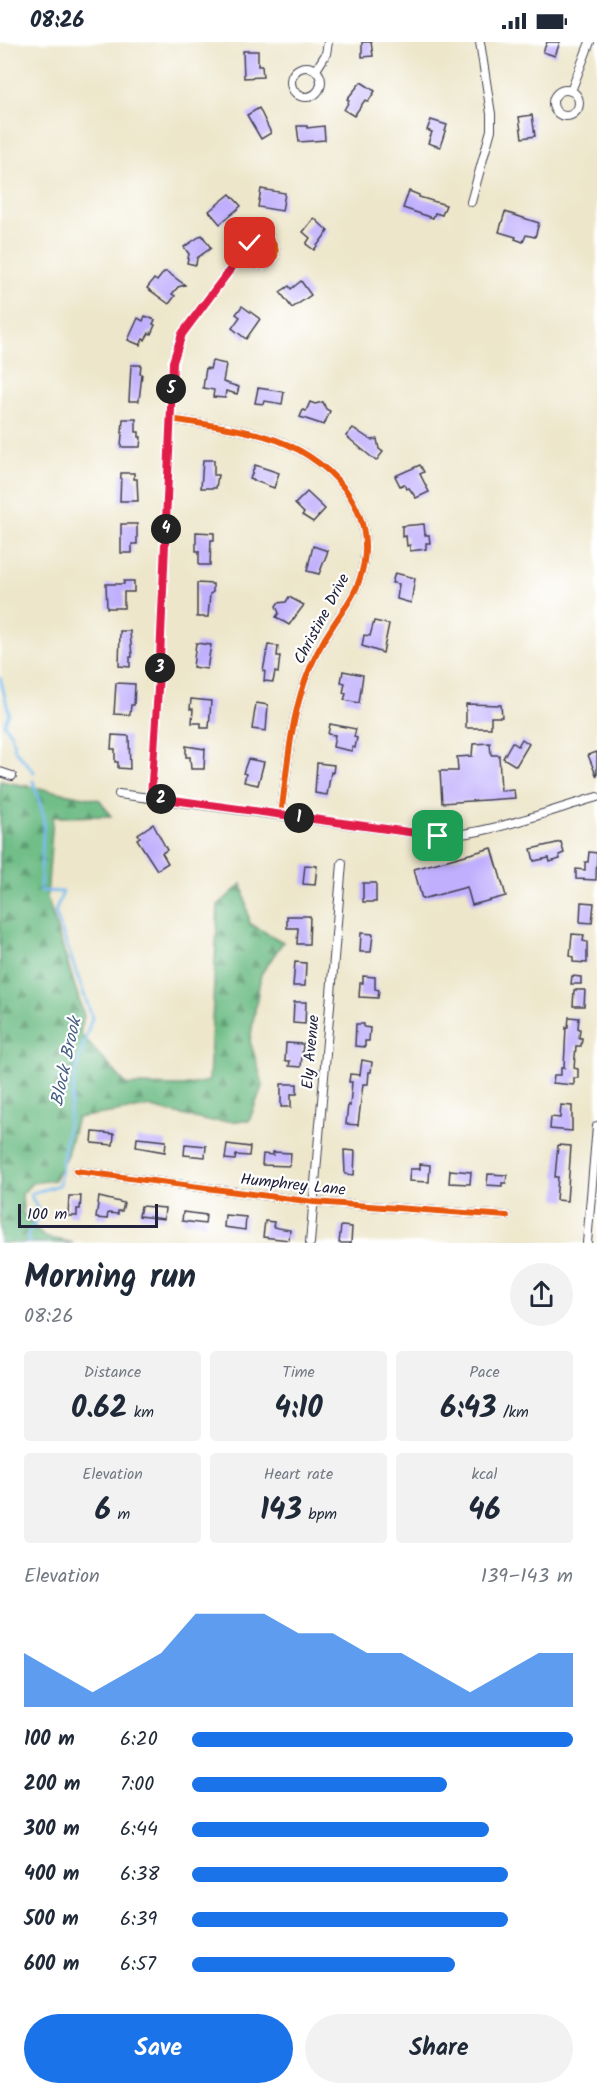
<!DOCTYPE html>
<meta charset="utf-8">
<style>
:root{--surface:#fff;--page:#f2f2f3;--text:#1f2937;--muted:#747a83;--accent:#1a73e8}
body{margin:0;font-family:Kalam,sans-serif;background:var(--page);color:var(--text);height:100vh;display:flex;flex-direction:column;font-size:22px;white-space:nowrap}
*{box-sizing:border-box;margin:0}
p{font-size:20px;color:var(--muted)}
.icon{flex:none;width:33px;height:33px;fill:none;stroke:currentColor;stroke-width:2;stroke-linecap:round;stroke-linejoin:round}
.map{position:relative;height:1201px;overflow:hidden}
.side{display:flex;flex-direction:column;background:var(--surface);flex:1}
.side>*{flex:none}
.scale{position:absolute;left:18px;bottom:15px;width:140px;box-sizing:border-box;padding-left:6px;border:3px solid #22223b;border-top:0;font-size:16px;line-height:21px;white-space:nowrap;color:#22223b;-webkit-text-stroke:4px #fff;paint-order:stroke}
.pin{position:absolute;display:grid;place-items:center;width:51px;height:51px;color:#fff;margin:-26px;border-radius:12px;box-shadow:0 3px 9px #0006}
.km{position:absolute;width:30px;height:30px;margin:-15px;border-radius:50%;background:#222;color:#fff;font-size:16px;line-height:30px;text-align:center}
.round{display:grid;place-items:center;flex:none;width:63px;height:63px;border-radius:32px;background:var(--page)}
.headline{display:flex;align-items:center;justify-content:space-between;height:102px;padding:0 24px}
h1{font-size:33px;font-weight:600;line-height:45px}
.figures{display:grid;grid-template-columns:repeat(3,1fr);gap:9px;height:102px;padding:6px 24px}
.figures div{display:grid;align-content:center;border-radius:6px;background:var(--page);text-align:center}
.figures b{font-size:30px;font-weight:600}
.figures small{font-size:16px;font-weight:400}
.figures p{font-size:16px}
.chart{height:168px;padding:12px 24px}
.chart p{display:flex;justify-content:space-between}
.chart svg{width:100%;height:108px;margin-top:6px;fill:var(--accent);opacity:.7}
.cta{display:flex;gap:12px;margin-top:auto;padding:12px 24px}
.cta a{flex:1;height:69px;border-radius:36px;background:var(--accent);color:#fff;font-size:24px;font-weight:600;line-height:69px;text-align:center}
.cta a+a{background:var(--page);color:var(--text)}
ul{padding:0 24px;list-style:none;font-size:20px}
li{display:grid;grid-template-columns:96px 72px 1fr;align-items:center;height:45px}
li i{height:15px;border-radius:8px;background:var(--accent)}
.status{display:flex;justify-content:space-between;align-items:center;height:42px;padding:0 30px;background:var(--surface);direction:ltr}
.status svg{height:16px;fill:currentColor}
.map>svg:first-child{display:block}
.forest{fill:url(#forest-firs);stroke:#4a7062;stroke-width:1.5}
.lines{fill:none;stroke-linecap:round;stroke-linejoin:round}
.stream{stroke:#79bbee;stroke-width:3}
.building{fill:#c0affd}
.minor-casing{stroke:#403f50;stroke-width:10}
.minor{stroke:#fff;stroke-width:8}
.cycleway-casing{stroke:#fff;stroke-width:10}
.cycleway{stroke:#e8590c;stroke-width:6}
.route-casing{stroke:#fff;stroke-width:12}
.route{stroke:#e11d48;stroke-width:8}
.labels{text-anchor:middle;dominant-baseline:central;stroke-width:4.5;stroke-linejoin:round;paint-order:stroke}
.street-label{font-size:16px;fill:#22223b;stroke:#fff}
.water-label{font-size:18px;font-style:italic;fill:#455f83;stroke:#fff}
</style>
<div class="status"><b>08:26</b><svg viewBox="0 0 49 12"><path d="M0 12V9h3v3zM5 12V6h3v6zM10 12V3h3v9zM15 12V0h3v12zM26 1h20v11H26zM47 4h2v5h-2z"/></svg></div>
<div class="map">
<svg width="597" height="1201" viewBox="0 0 597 1201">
<defs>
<pattern id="forest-firs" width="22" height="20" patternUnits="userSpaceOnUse" patternTransform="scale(1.5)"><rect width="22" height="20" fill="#71be88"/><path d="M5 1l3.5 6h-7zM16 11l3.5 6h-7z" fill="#5c9a70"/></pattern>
</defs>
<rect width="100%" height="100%" fill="#fff"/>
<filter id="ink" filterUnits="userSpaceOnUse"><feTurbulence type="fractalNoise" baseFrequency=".0167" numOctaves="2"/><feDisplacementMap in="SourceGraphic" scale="12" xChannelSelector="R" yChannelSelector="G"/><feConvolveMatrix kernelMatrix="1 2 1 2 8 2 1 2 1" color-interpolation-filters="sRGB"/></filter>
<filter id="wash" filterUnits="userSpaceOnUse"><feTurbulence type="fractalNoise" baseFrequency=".008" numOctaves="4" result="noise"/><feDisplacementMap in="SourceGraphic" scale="24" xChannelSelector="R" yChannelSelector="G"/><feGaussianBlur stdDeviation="1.35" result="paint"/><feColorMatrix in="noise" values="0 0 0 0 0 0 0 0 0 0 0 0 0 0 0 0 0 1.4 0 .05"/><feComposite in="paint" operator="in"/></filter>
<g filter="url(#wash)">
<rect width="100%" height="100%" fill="#ede6ca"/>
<polygon class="forest" points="0,739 100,758 111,774 53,775 47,855 84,974 80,992 127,1043 184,1044 209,1039 218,863 242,842 250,882 283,900 261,932 250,999 263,1042 249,1079 208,1079 147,1065 77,1076 66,1116 54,1138 32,1141 22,1152 23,1172 44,1195 74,1201 0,1201"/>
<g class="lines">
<g class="stream">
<polyline points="0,636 9,671 4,682 11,692 15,708 34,730"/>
<polyline points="30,1201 27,1194 40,1172 30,1152 59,1143 76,1028 92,975 55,870 63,850 40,849 44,775 33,739"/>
</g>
</g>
<g id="blocks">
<g class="building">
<polygon points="362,0 371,0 373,14 362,15"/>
<polygon points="547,0 560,0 555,14 543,10"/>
<polygon points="243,9 258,9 258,24 262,24 263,35 244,36"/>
<polygon points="361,40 375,49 368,60 365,58 354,74 344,68 349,59 347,57"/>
<polygon points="259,66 271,91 261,97 247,73"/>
<polygon points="532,73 535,94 522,96 519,75"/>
<polygon points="431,78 447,83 440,105 428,101 432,90 427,88"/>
<polygon points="297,84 307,84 307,86 324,84 325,98 299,100"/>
<polygon points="261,147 285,151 282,169 258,165"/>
<polygon points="409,149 419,153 419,155 446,163 442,173 435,171 433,176 403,166"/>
<polygon points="230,152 241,164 220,182 209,169"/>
<polygon points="505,170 539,181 535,195 526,193 523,200 515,197 516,195 499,190"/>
<polygon points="314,176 328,189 314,208 306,202 310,196 303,190"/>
<polygon points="202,193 211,206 197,216 196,223 187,221 189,212 184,205"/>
<polygon points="164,230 167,230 185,243 178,245 172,252 175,254 169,262 147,246 154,237 157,239"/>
<polygon points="301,239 311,253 292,266 280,250 289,244 291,247"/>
<polygon points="242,264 260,277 246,297 232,286 240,275 236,272"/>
<polygon points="145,274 155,278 153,282 155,283 151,292 149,291 145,298 143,297 140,303 128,298 138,276 143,279"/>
<polygon points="212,319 226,322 223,340 239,345 237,352 226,349 225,356 213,355 214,348 203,346 206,326 210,327"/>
<polygon points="131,323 141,323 140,332 142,332 139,359 129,359"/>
<polygon points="258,346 284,350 282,362 265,359 264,362 255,361"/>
<polygon points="310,360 315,362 323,360 326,367 330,369 324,383 300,375 303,368 306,369"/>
<polygon points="123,377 136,377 136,390 139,390 139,395 141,395 140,405 121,405"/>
<polygon points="353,386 371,398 377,397 379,407 383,410 376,419 346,394"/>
<polygon points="203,418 214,418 214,433 218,433 216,446 201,446"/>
<polygon points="255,423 279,431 274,446 250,437"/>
<polygon points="420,423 424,430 420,432 429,450 416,456 409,446 406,447 404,442 400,444 395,434"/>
<polygon points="121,431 134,431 134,437 137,437 138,459 120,459"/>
<polygon points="307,450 325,467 313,480 302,473 304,471 295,462"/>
<polygon points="121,482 137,482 137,502 132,502 132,511 121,511"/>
<polygon points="424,482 425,493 429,493 430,501 426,501 426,507 410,509 410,503 407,504 406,494 402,495 402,484"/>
<polygon points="196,490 214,491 214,498 211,498 210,523 199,523 199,509 196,509"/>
<polygon points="313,504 328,509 319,532 307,529"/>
<polygon points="395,531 415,536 411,561 397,557 399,542 392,541"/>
<polygon points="124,539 134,539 134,550 124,550 124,566 107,566 106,542 124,542"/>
<polygon points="197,541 213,542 213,550 210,552 208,575 197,575"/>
<polygon points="289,555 304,563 289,583 276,575 279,571 276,564 278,561 286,560"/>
<polygon points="374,579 389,582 383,611 362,604 364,593 370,594"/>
<polygon points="120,589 130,589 132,615 130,615 130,625 119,624"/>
<polygon points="196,601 211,603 207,627 193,625"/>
<polygon points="268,603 278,604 277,614 280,614 278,631 275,630 273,640 264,639 265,629 263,629"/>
<polygon points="343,629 363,633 359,661 344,658 346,652 343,651 345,641 341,640"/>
<polygon points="116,641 135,642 134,663 131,663 130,673 114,672"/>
<polygon points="191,657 211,659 209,686 201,686 201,681 192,681 193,667 190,667"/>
<polygon points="256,661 268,663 266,689 252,687"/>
<polygon points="466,662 501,663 502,675 491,675 491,686 466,686"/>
<polygon points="330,682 356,687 354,695 357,696 355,706 352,705 352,709 333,705 335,693 328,692"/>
<polygon points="112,693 129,694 130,727 118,726 118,720 115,720 115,707 111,707"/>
<polygon points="522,697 529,702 516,724 503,716 512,700 518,704"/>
<polygon points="490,701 491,713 499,713 501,749 514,748 515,756 442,761 440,729 458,729 457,715 472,714 473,702"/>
<polygon points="186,704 205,707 204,727 191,727 190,715 186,715"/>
<polygon points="597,710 597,735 588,713"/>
<polygon points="248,717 264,720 258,743 244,740 246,732 243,731"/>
<polygon points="317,721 334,723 333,731 331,730 327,753 315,751"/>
<polygon points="153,782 167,808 162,811 168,821 157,828 137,797 140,795 138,792"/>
<polygon points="561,800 564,811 559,813 560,817 550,820 549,816 534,819 531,807"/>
<polygon points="492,806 506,854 472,863 467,845 422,857 414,827"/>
<polygon points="589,810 597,811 596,838 576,837 576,827 585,828 585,820 588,820"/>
<polygon points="305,823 317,824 315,843 303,842"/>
<rect x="363" y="841" width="13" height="19"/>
<polygon points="581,860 594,861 592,881 580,880"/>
<polygon points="287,874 310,874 309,902 297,902 298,886 287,886"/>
<polygon points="361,891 373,892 371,910 360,910"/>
<polygon points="572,892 584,893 583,899 587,900 587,921 573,920 573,915 570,914"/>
<polygon points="295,920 306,921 305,944 293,944"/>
<polygon points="363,934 375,935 375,947 379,948 378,956 359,955 360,941 363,941"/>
<polygon points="572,934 581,935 581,942 571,942"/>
<polygon points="574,948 585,948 584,964 573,964"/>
<polygon points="294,960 306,960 305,982 293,981"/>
<polygon points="569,975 579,976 578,986 580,987 579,996 582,996 581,1004 576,1004 574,1026 578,1027 578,1036 574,1036 574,1043 553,1041 554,1033 561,1033 561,1026 564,1026 566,985 568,985"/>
<polygon points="356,982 364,982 364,985 370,986 369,999 365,999 365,1005 355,1004"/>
<polygon points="286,1001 303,1002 301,1025 289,1024 290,1019 285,1019"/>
<polygon points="362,1018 372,1020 371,1030 369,1030 368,1042 363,1042 358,1083 346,1082 348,1063 350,1064 352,1040 349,1040 350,1032 360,1033"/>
<polygon points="281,1042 297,1042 297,1052 291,1052 291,1065 281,1065"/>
<polygon points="561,1063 572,1064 572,1089 550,1087 551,1075 560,1076"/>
<polygon points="93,1090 114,1092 113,1103 92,1101"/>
<polygon points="137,1096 166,1099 165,1110 136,1105"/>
<polygon points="185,1102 206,1104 205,1115 184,1113"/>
<polygon points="227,1102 250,1105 249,1114 236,1113 235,1118 225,1117"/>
<polygon points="558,1103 571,1104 567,1159 556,1158 558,1135 555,1135"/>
<polygon points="344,1108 355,1109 354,1133 345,1132"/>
<polygon points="273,1110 291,1111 290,1124 262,1123 263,1112 273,1113"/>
<polygon points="420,1122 430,1123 429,1140 409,1139 410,1127 420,1127"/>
<polygon points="450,1128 471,1130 470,1142 449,1141"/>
<polygon points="488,1132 507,1133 506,1141 502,1141 502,1144 487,1143"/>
<polygon points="69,1154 81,1154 80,1167 77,1167 77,1174 68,1174"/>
<polygon points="99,1155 124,1161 122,1169 118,1169 118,1172 108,1171 107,1177 96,1176"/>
<polygon points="141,1164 165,1166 164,1177 139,1174"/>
<polygon points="183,1170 206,1173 205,1182 182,1179"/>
<polygon points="225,1173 246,1175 245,1188 224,1185"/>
<polygon points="265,1179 274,1180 273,1185 290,1188 289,1198 263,1195"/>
<polygon points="341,1184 352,1185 351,1201 339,1201"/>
</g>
</g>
</g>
<g filter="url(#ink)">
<use href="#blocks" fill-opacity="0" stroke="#403f50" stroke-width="1.5"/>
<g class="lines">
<defs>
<g id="minor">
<circle cx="306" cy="40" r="15"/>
<polyline points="316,28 326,12 328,0"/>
<circle cx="566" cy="61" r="13"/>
<polyline points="571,49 590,0"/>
<polyline points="471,160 491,88 491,72 480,0"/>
<path d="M170,377C201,382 234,385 264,394C328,412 384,469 359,539C354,555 343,568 334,582C322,600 312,619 305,639C290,681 287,729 281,773"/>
<polyline points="0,730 12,734"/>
<path d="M119,752L438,794C488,793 548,769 597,755"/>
<path d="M151,755L160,616L173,320L178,300L187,285C202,264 217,244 232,224C239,216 244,205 252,198C266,186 281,203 274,217L264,224L255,222L241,213"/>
<polyline points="76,1129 314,1160 507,1174"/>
<polyline points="310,1201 342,821"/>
<polyline points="587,1201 597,1084"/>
</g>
</defs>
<use href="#minor" class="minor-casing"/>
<use href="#minor" class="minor"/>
<defs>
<g id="cycleway">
<path d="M170,377C201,382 234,385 264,394C328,412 384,469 359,539C354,555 343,568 334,582C322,600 312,619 305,639C290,681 287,729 281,773"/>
<path d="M151,755L160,616L173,320L178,300L187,285C202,264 217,244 232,224C239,216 244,205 252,198C266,186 281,203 274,217L264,224L255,222L241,213"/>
<polyline points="76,1129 314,1160 507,1174"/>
</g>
</defs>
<use href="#cycleway" class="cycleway-casing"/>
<use href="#cycleway" class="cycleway"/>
</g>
</g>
<g class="lines" filter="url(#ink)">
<defs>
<polyline id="route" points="250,201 182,292 173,320 160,616 151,755 438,794"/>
</defs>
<use href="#route" class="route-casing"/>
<use href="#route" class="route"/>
</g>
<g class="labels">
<g class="street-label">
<text transform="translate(322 577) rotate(-62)">Christine Drive</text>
<text transform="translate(311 1010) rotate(-85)">Ely Avenue</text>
<text transform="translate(293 1143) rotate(6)">Humphrey Lane</text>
</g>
<g class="water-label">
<text transform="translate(67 1020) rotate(-78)">Block Brook</text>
</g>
</g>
</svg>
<div class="scale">100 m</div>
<div class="pin" style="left:438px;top:794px;background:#1e9e55"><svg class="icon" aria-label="arrive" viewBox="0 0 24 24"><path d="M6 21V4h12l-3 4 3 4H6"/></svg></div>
<div class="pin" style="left:250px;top:201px;background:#d93025"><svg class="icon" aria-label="check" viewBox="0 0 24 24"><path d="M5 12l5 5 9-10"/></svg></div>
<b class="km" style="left:299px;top:776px">1</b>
<b class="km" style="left:161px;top:757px">2</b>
<b class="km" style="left:160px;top:626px">3</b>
<b class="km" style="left:166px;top:487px">4</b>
<b class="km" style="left:171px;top:347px">5</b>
</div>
<section class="side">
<div class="headline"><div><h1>Morning run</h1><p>08:26</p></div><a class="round"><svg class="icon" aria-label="share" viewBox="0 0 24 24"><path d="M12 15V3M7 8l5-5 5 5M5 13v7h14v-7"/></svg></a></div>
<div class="figures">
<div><p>Distance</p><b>0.62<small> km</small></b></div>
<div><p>Time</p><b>4:10</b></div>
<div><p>Pace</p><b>6:43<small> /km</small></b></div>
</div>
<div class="figures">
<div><p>Elevation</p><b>6<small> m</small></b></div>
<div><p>Heart rate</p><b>143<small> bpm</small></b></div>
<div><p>kcal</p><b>46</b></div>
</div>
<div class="chart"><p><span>Elevation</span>139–143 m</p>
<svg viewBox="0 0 160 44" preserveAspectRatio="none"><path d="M0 44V22L10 30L20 38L30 30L40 22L50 6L60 6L70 6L80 14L90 14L100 22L110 22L120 30L130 38L140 30L150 22L160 22V44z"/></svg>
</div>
<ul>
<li><b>100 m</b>6:20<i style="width:100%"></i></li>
<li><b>200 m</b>7:00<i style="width:67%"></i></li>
<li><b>300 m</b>6:44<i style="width:78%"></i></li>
<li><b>400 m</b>6:38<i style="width:83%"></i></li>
<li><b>500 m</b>6:39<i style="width:83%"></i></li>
<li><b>600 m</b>6:57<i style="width:69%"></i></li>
</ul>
<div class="cta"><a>Save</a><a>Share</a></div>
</section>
